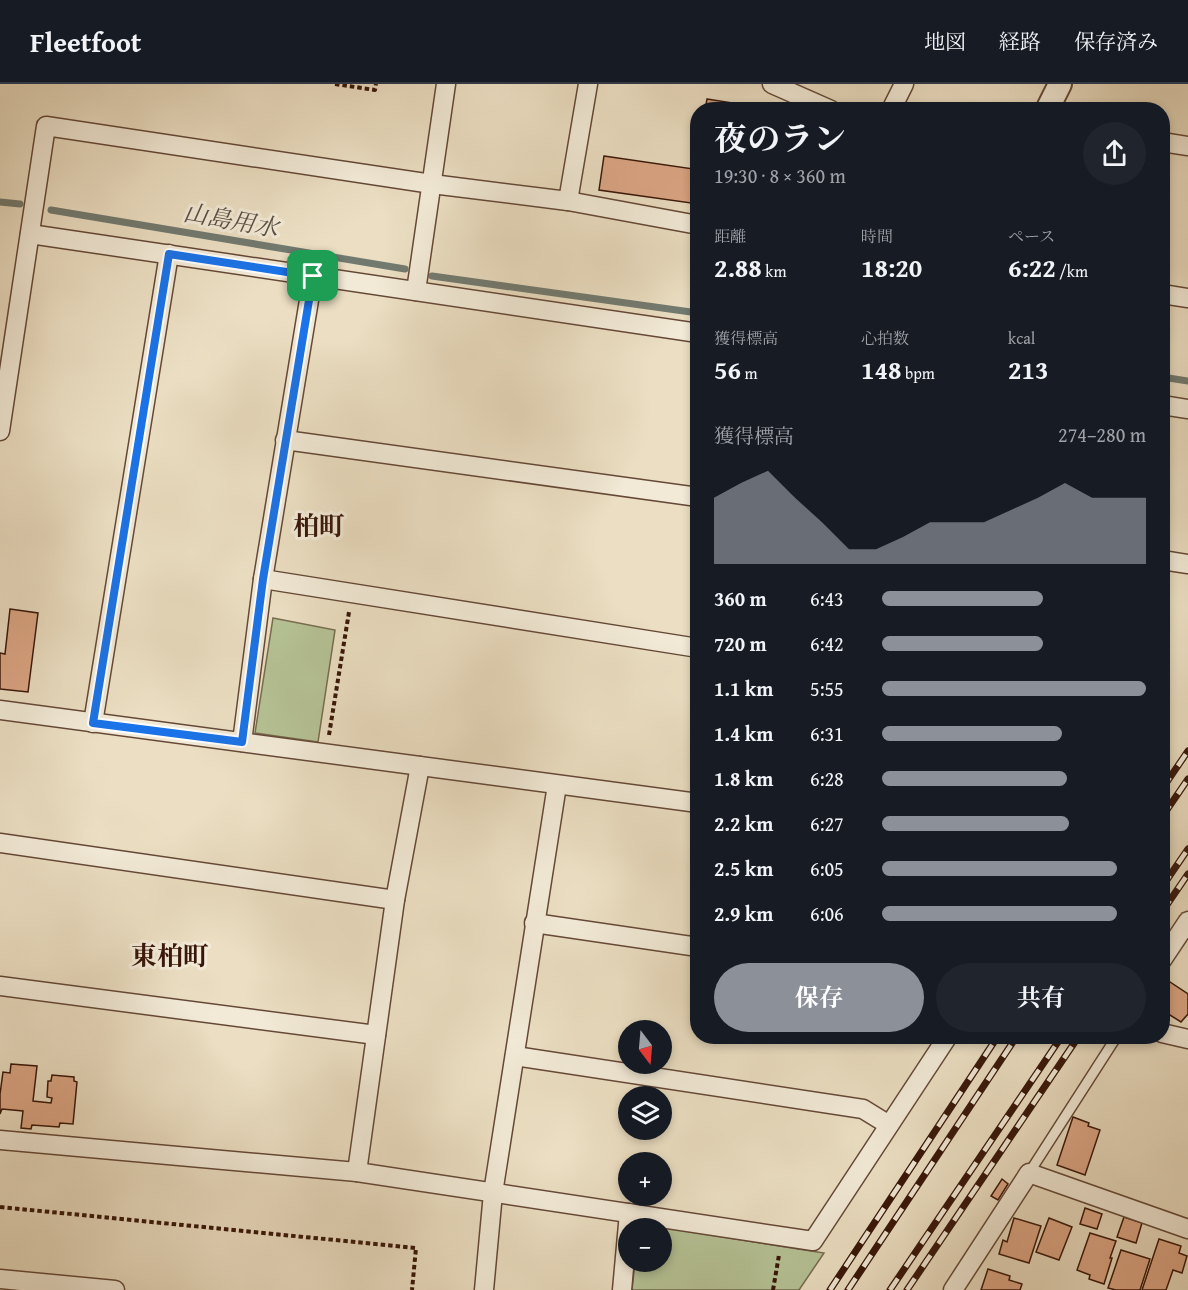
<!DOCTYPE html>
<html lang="ja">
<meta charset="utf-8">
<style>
:root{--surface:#171b24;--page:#20242c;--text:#f1f3f6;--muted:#9ea1a6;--line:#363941;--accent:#8c9099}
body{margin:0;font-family:"Gentium Book Plus","Noto Serif JP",serif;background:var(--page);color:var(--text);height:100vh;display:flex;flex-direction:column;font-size:22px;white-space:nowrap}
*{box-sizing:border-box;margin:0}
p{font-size:20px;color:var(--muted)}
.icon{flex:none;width:33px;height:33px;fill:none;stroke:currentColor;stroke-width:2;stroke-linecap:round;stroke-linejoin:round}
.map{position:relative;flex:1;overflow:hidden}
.details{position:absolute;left:690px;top:18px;width:480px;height:942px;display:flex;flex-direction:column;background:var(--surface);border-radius:24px;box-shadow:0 3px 9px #0003}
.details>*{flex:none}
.needle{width:39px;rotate:164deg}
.fabs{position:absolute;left:618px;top:936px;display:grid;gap:12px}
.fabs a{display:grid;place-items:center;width:54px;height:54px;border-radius:50%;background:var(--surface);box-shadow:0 3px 9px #0003;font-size:30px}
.pin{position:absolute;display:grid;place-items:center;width:51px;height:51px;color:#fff;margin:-26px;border-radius:12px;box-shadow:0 3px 9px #0006}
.round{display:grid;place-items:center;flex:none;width:63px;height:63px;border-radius:32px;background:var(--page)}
.head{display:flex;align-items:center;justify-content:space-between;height:102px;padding:0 24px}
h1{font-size:33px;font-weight:700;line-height:45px}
.stats{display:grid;grid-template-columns:repeat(3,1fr);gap:9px;height:102px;padding:6px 24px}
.stats div{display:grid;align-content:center}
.stats b{font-size:26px;font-weight:700}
.stats small{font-size:16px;font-weight:400}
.stats p{font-size:16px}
.chart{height:168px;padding:12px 24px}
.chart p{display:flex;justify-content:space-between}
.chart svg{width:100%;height:108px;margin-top:6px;fill:var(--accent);opacity:.7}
.button{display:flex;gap:12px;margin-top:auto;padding:12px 24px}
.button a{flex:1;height:69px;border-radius:36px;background:var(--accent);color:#fff;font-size:24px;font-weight:700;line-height:69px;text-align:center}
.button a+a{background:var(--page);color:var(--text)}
ul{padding:0 24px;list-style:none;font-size:20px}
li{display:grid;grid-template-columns:96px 72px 1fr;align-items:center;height:45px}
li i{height:15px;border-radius:8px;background:var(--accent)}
header{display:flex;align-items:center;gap:36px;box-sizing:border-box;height:84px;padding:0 30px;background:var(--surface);border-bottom:2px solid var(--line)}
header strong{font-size:28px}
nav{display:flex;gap:33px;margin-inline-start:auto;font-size:21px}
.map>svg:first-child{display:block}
.green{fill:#b5c295;stroke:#766c4f;stroke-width:1.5}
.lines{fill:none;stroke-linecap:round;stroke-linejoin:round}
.stream{stroke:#727a70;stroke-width:7}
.building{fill:#dca685;stroke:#381609;stroke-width:1.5}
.service-casing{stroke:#654837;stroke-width:12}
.minor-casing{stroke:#654837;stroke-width:21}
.tertiary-casing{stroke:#654837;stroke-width:26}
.path{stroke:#381609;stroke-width:4;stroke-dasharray:4.5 3;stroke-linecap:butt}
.service{stroke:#f2ead7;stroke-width:9}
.minor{stroke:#f2ead7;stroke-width:18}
.tertiary{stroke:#f2ead7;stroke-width:22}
.rail-casing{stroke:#381609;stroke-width:7}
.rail{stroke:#f2ead7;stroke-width:4.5;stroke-dasharray:14;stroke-linecap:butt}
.route-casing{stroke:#fff;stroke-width:12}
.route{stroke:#1a73e8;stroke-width:8}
.labels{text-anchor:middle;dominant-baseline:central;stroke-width:6;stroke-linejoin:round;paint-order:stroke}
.water-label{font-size:24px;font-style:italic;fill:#5a5045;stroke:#f2ead7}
.quarter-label{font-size:26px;font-weight:bold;fill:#381609;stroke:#f2ead7}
</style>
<header>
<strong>Fleetfoot</strong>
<nav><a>地図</a><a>経路</a><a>保存済み</a></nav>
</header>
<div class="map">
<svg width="1188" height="1206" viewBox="0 0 1188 1206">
<rect width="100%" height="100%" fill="#ebdec2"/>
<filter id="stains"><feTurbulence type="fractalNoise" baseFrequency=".00333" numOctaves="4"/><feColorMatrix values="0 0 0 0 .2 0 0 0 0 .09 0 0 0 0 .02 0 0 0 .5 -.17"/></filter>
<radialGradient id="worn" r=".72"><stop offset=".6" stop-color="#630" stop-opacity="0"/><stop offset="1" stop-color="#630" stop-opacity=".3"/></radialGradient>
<g class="green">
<polygon points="273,534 335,546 318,658 255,649"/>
<polygon points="648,1141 824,1169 799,1206 632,1206 635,1178 662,1178 662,1144 644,1144"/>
</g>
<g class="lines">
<g class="stream">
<polyline points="0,118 20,120"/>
<polyline points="51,126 405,185"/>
<polyline points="432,192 698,229"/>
<polyline points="1162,293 1188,297"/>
</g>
</g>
<g class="building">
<polygon points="707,15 776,26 705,26"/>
<polygon points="604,72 693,85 694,80 698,81 698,120 599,106"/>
<polygon points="10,525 38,529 28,608 0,605 0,569 5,570"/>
<polygon points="1164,894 1188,910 1188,930 1181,938 1162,926"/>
<polygon points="11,980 37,982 33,1017 51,1019 52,1014 47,1013 48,997 51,997 52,991 74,993 74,997 77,998 73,1040 60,1039 59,1043 32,1041 31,1045 21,1044 23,1027 2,1025 0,1030 0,1010 3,988 10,989"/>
<polygon points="1073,1033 1089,1039 1088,1042 1100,1046 1085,1091 1057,1081"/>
<polygon points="1002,1095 1008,1100 998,1116 991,1112"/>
<polygon points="1085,1124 1102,1130 1097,1145 1080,1140"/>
<polygon points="1124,1133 1142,1139 1136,1159 1117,1153"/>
<polygon points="1014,1134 1041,1142 1029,1179 999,1170 1003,1156 1007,1158"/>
<polygon points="1049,1134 1072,1143 1059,1176 1036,1168"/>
<polygon points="1090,1149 1116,1157 1110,1174 1112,1174 1104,1200 1089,1195 1090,1191 1077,1186"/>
<polygon points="1159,1155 1181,1162 1179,1169 1187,1172 1182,1189 1173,1186 1166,1206 1142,1206"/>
<polygon points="1121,1166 1150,1175 1140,1206 1116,1206 1108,1204"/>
<polygon points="988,1185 1010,1192 1009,1196 1022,1200 1020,1206 981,1206"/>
</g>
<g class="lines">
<defs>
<polyline id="service" points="1029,1089 1117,952"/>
<g id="minor">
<polyline points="772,0 831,26"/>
<polyline points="891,26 904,0"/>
<polyline points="1162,58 1188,62"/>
<polyline points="568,117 588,0"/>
<polyline points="30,150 698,249"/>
<polyline points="416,207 446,0"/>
<polyline points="1162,210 1188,214"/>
<polyline points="1162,321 1188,325"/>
<polyline points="0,347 46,42 432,100 568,117 698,141"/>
<polyline points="285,356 698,413"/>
<polyline points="1162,476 1188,480"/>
<polyline points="263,495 698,564"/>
<polyline points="0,626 698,719"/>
<polyline points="93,639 169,170"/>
<polyline points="242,658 263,495 313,192"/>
<polyline points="0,759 395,816"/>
<polyline points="534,839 698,863"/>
<polyline points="1162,876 1188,837"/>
<polyline points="0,902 376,951"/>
<polyline points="1162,949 1188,955"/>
<polyline points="515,972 863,1025 889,1041"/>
<polyline points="0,1056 357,1088 813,1157 948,952"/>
<polyline points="357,1088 395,816 420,682"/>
<polyline points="0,1195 115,1206"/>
<polyline points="484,1206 493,1109 557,701"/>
<polyline points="622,1206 629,1129"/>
<polyline points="953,1206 1029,1089 1188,1145"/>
</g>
<polyline id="tertiary" points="1047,26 1060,0"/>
</defs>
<use href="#service" class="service-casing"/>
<use href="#minor" class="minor-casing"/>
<use href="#tertiary" class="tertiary-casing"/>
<g class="path">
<polyline points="335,0 375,6 376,0"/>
<polyline points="329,651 349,528"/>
<polyline points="0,1123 416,1164 412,1206"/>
<polyline points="773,1206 779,1171"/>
</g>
<use href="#service" class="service"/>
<use href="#minor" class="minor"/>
<use href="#tertiary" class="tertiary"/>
<defs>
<g id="rail">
<polyline points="1162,705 1188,667"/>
<polyline points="1162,733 1188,695"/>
<polyline points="1162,803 1188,765"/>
<polyline points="1162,828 1188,790"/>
<polyline points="830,1206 998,952"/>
<polyline points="848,1206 1017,952"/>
<polyline points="890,1206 1062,952"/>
<polyline points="907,1206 1079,952"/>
</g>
</defs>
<use href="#rail" class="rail-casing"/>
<use href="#rail" class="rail"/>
</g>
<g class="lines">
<defs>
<polygon id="route" points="169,170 313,192 263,495 242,658 93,639"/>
</defs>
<use href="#route" class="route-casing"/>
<use href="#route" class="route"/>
</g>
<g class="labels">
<g class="water-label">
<text transform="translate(231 136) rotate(10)">山島用水</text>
</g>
<g class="quarter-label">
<text x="319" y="441">柏町</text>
<text x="170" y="871">東柏町</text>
</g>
</g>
<rect width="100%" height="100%" filter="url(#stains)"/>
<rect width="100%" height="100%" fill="url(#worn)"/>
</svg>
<div class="fabs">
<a><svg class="needle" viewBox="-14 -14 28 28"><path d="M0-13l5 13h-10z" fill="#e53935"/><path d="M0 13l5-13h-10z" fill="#9ea1a6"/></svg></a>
<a><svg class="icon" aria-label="layers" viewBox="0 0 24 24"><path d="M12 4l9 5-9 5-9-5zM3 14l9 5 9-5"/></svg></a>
<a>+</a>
<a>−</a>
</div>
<div class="pin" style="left:313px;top:192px;background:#1e9e55"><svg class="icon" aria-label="arrive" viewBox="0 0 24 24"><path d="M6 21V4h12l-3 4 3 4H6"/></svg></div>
<section class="details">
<div class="head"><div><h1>夜のラン</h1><p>19:30 · 8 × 360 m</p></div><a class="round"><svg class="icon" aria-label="share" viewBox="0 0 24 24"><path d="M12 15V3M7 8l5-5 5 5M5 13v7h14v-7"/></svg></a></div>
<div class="stats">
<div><p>距離</p><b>2.88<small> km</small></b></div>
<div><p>時間</p><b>18:20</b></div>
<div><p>ペース</p><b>6:22<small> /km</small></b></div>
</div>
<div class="stats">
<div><p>獲得標高</p><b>56<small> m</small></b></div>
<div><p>心拍数</p><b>148<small> bpm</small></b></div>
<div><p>kcal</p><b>213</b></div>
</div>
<div class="chart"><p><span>獲得標高</span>274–280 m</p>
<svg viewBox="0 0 160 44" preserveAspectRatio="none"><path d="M0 44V17L10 11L20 6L30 17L40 27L50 38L60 38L70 33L80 27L90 27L100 27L110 22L120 17L130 11L140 17L150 17L160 17V44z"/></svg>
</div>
<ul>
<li><b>360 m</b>6:43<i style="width:61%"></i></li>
<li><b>720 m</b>6:42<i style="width:61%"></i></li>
<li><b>1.1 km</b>5:55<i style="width:100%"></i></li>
<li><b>1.4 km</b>6:31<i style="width:68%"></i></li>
<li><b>1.8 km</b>6:28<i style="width:70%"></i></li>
<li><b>2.2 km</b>6:27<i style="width:71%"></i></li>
<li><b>2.5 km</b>6:05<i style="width:89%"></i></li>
<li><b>2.9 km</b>6:06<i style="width:89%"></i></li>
</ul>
<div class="button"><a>保存</a><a>共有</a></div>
</section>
</div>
